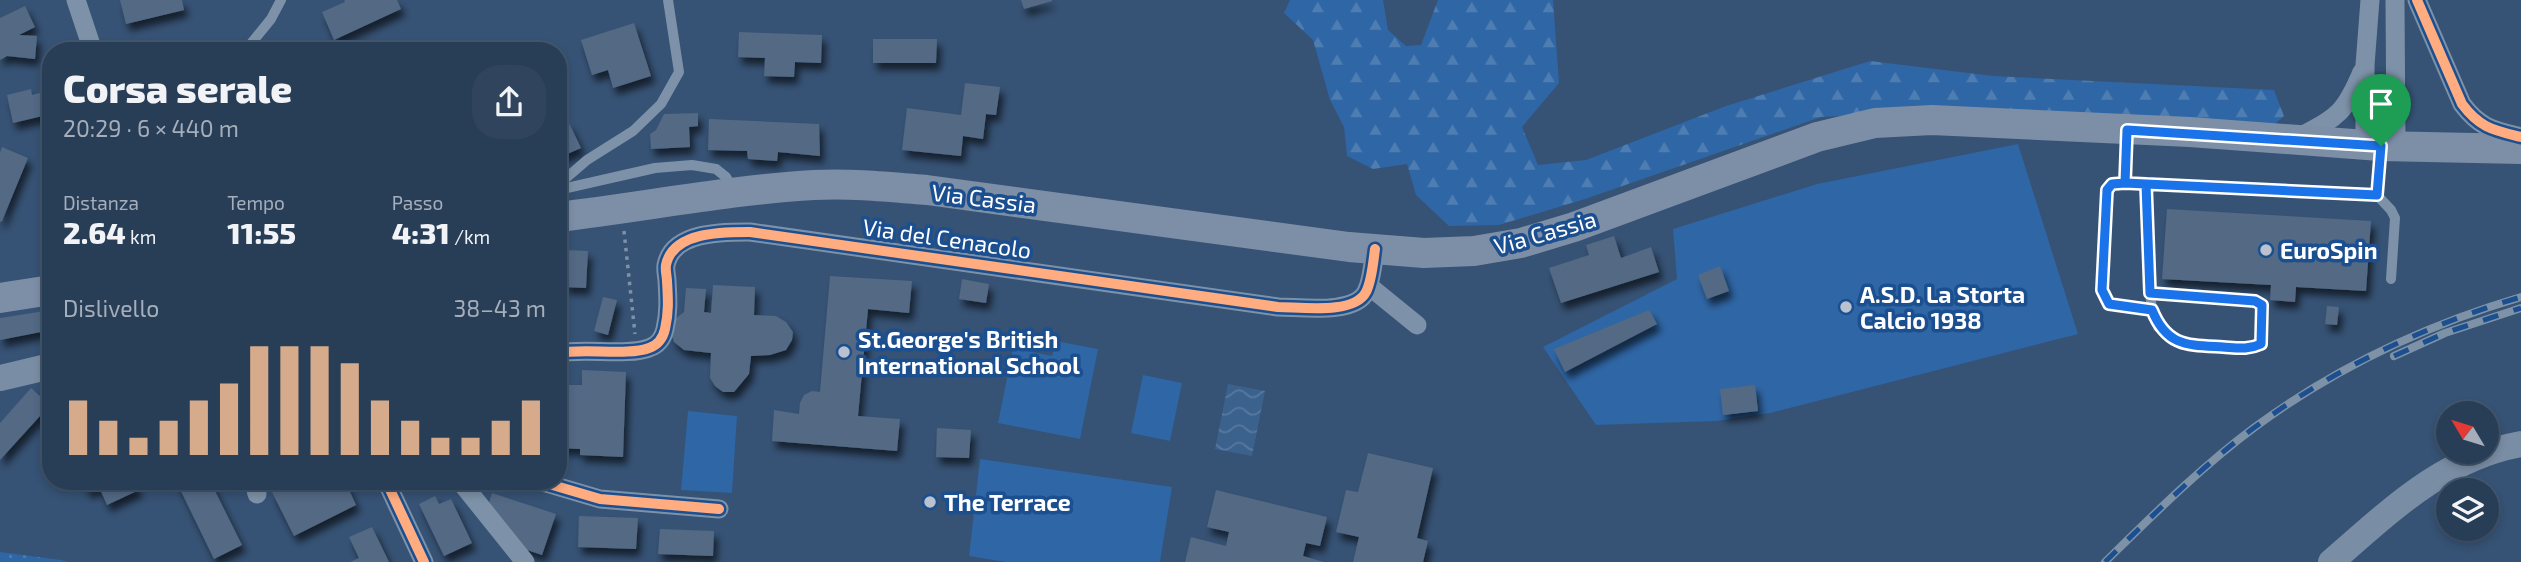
<!DOCTYPE html>
<html lang="it">
<meta charset="utf-8">
<style>
:root{--surface:#283e57;--page:#30455d;--text:#f1f3f6;--muted:#a5aeba;--line:#44576d;--accent:#d6ab8b}
body{margin:0;font-family:"Exo 2",sans-serif;background:var(--page);color:var(--text);height:100vh;display:flex;flex-direction:column;font-size:26px;white-space:nowrap}
*{box-sizing:border-box;margin:0}
p{font-size:23px;color:var(--muted)}
.icon{flex:none;width:38px;height:38px;fill:none;stroke:currentColor;stroke-width:2;stroke-linecap:round;stroke-linejoin:round}
.map{position:relative;flex:1;overflow:hidden}
.details{position:absolute;left:42px;top:42px;width:525px;height:448px;display:flex;flex-direction:column;background:var(--surface);border-radius:28px;box-shadow:0 4px 10px #0003,0 0 0 2px var(--line)}
.details>*{flex:none}
.needle{width:46px;rotate:308deg}
.fabs{position:absolute;left:2436px;top:401px;display:grid;gap:14px}
.fabs a{display:grid;place-items:center;width:63px;height:63px;border-radius:50%;background:var(--surface);box-shadow:0 4px 10px #0003,0 0 0 2px var(--line);font-size:35px}
.pin{position:absolute;display:grid;place-items:center;width:60px;height:60px;color:#fff;margin:-72px -30px;border-radius:50% 50% 50% 0;rotate:-45deg;box-shadow:0 0 7px #0007}
.pin .icon{rotate:45deg}
.round{display:grid;place-items:center;flex:none;width:74px;height:74px;border-radius:28px;background:var(--page)}
.overview{display:flex;align-items:center;justify-content:space-between;height:119px;padding:0 21px}
h1{font-size:38px;font-weight:800;line-height:52px}
.figures{display:grid;grid-template-columns:repeat(3,1fr);gap:10px;height:119px;padding:7px 21px}
.figures div{display:grid;align-content:center}
.figures b{font-size:30px;font-weight:800}
.figures small{font-size:19px;font-weight:400}
.figures p{font-size:19px}
.chart{height:196px;padding:14px 21px}
.chart p{display:flex;justify-content:space-between}
.chart svg{width:100%;height:126px;margin-top:7px;stroke:var(--accent);stroke-width:6}
.map>svg:first-child{display:block}
.grass{fill:url(#grass-dots)}
.forest{fill:url(#forest-firs)}
.garden{fill:#2f66a5}
.water{fill:url(#water-waves)}
.building{fill:#526984;filter:url(#shadow)}
.lines{fill:none;stroke-linecap:round;stroke-linejoin:round}
.path{stroke:#7d92a8;stroke-width:3.5;stroke-dasharray:3.5 5;stroke-linecap:butt}
.lane{stroke:#7d92a8;stroke-width:10}
.street{stroke:#7d92a8;stroke-width:19}
.secondary{stroke:#798da4;stroke-width:26}
.primary{stroke:#7d8ea7;stroke-width:30}
.rail-casing{stroke:#7e92a7;stroke-width:8}
.rail{stroke:#1b4f8f;stroke-width:5;stroke-dasharray:16;stroke-linecap:butt}
.cycleway-casing{stroke:#1b4f8f;stroke-width:15}
.cycleway{stroke:#ffac80;stroke-width:10}
.route-casing{stroke:#fff;stroke-width:14}
.route{stroke:#1a73e8;stroke-width:9}
.poi-dot{fill:#b9c2ce;stroke:#1b4f8f;stroke-width:2.5}
.labels{text-anchor:middle;dominant-baseline:central;stroke-width:7;stroke-linejoin:round;paint-order:stroke}
.street-label{font-size:23px;fill:#fff;stroke:#1b4f8f}
.poi-label{font-size:23px;font-weight:bold;fill:#fff;stroke:#1b4f8f;text-anchor:start}
</style>
<div class="map">
<svg width="2521" height="562" viewBox="0 0 2521 562">
<defs>
<pattern id="grass-dots" width="8" height="8" patternUnits="userSpaceOnUse" patternTransform="scale(1.75)"><rect width="8" height="8" fill="#2f66a5"/><path d="M2 2h.1M6 6h.1" fill="none" stroke="#4e7db2" stroke-width="1.8" stroke-linecap="round"/></pattern>
<pattern id="forest-firs" width="22" height="20" patternUnits="userSpaceOnUse" patternTransform="scale(1.75)"><rect width="22" height="20" fill="#2f66a5"/><path d="M5 1l3.5 6h-7zM16 11l3.5 6h-7z" fill="#4e7db2"/></pattern>
<pattern id="water-waves" width="16" height="10" patternUnits="userSpaceOnUse" patternTransform="scale(1.75)"><rect width="16" height="10" fill="#3b618d"/><path d="M0 5q4-4 8 0t8 0" fill="none" stroke="#58799e"/></pattern>
<filter id="shadow"><feDropShadow dx="4" dy="7" stdDeviation="3.5" flood-color="#0009"/></filter>
</defs>
<rect width="100%" height="100%" fill="#365274"/>
<polygon class="grass" points="0,552 61,560 68,562 0,562"/>
<polygon class="forest" points="1290,0 1383,0 1388,30 1406,46 1421,45 1438,0 1553,0 1559,83 1522,127 1538,165 1586,160 1726,106 1870,61 1993,76 2274,90 2284,116 2265,133 1874,114 1821,117 1585,199 1499,225 1449,226 1416,195 1407,164 1373,169 1347,156 1344,127 1330,100 1313,40 1284,13"/>
<g class="garden">
<polygon points="2018,144 2078,334 1770,413 1716,421 1596,425 1543,347 1677,279 1673,229 1817,184"/>
<polygon points="1056,341 1098,349 1080,439 998,423 1013,348 1052,356"/>
<polygon points="1143,375 1182,383 1170,441 1131,433"/>
<polygon points="688,411 737,416 732,493 681,490"/>
<polygon points="980,459 1172,487 1160,562 1006,562 969,556"/>
</g>
<polygon class="water" points="1228,384 1265,391 1252,456 1215,449"/>
<g class="building">
<polygon points="120,0 182,0 184,10 126,24"/>
<polygon points="344,0 397,0 401,9 334,40 322,12 345,2"/>
<polygon points="1021,0 1052,0 1052,1 1024,9"/>
<polygon points="25,6 35,27 19,35 37,36 35,59 7,56 0,60 0,18"/>
<polygon points="634,23 651,76 613,88 608,70 592,75 581,40"/>
<polygon points="739,32 822,35 821,63 795,62 794,77 764,76 765,58 738,57"/>
<polygon points="873,39 937,39 936,63 873,63"/>
<polygon points="164,41 167,51 135,51 135,50"/>
<polygon points="965,83 1000,87 996,115 986,114 983,139 963,136 961,156 902,150 907,108 961,115"/>
<polygon points="31,89 32,95 51,90 51,114 13,123 7,95"/>
<polygon points="698,113 698,126 689,127 690,147 651,149 650,134 656,130 664,114"/>
<polygon points="709,119 819,124 820,156 778,152 777,161 748,159 747,151 708,150"/>
<polygon points="569,123 581,148 558,158 558,128"/>
<polygon points="2,147 28,158 2,221 0,222 0,153"/>
<polygon points="2167,209 2371,221 2366,291 2296,287 2295,302 2270,300 2271,285 2162,279"/>
<polygon points="1614,236 1621,258 1651,247 1659,272 1561,303 1549,268 1589,255 1586,245"/>
<polygon points="565,250 588,251 586,288 564,287"/>
<polygon points="1720,266 1729,291 1707,299 1698,275"/>
<polygon points="830,276 912,281 909,313 868,309 858,416 900,419 897,451 772,441 774,410 799,414 800,403 804,395 812,391 820,392"/>
<polygon points="962,279 989,284 986,303 959,299"/>
<polygon points="713,285 755,287 754,315 776,316 786,322 793,332 792,340 786,350 770,355 751,356 749,374 734,392 723,392 715,386 710,378 711,353 684,350 674,342 670,330 675,319 684,312 686,288 706,289 704,312 711,313"/>
<polygon points="603,297 617,300 608,335 594,331"/>
<polygon points="2327,306 2339,307 2337,325 2325,324"/>
<polygon points="51,310 51,330 0,340 0,318"/>
<polygon points="1649,310 1657,324 1565,372 1554,349"/>
<polygon points="582,370 626,372 623,457 580,455 580,449 558,448 558,385 582,385"/>
<polygon points="1755,385 1758,411 1723,415 1720,389"/>
<polygon points="31,388 50,405 0,460 0,423"/>
<polygon points="937,428 971,430 969,458 936,457"/>
<polygon points="1368,453 1433,468 1417,538 1428,541 1423,562 1353,562 1359,537 1336,532 1346,490 1358,492"/>
<polygon points="83,481 134,481 139,490 107,505 99,487 88,492"/>
<polygon points="176,481 210,481 242,545 214,559"/>
<polygon points="293,481 345,481 356,505 294,536 272,492"/>
<polygon points="1216,490 1327,517 1320,546 1306,543 1303,556 1324,562 1185,562 1191,537 1226,546 1229,532 1207,527"/>
<polygon points="492,493 556,514 542,555 524,549 488,506"/>
<polygon points="435,496 439,504 451,499 472,543 444,556 419,504"/>
<polygon points="579,516 638,518 636,549 578,547"/>
<polygon points="372,527 389,562 350,562 359,558 349,537"/>
<polygon points="660,529 714,531 713,556 658,554"/>
</g>
<g class="lines">
<polyline class="path" points="624,231 635,334"/>
<g class="lane">
<polyline points="245,51 271,19 281,0"/>
<polyline points="2125,183 2127,131"/>
<polyline points="558,185 587,160 633,131 661,104 679,72 668,0"/>
<polyline points="2146,185 2150,293 2152,310 2158,327 2182,345 2250,349 2261,344 2262,305 2255,301 2150,293"/>
<polyline points="558,190 655,168 692,165 716,169 726,177 732,188"/>
<polyline points="2377,195 2380,150"/>
<polyline points="2152,310 2109,305 2102,290 2107,190 2112,184 2377,195 2391,210 2395,218 2391,279"/>
</g>
<g class="street">
<polyline points="76,0 93,51"/>
<polyline points="2395,0 2396,146"/>
<path d="M2417,0L2462,104C2480,128 2493,130 2521,137"/>
<path d="M2298,138C2337,117 2344,115 2362,72"/>
<polyline points="2365,144 2365,65 2370,0"/>
<polyline points="1369,286 1417,325"/>
<path d="M558,353C584,348 628,356 649,348C658,345 663,338 665,329C669,312 668,298 667,281C667,277 665,270 666,265C673,231 724,232 750,232L1278,307C1301,307 1354,315 1366,292C1372,280 1373,263 1375,249"/>
<polyline points="254,481 257,494"/>
<polyline points="386,481 424,562"/>
<polyline points="460,481 525,562"/>
<polyline points="539,481 600,499 719,509"/>
</g>
<g class="secondary">
<polyline points="0,378 51,366"/>
<path d="M2331,562C2389,512 2443,458 2521,444"/>
</g>
<g class="primary">
<path d="M558,217C644,207 728,190 814,185C852,183 890,187 927,190L1349,247L1424,253L1474,251L1521,243L1574,227L1817,137L1875,123L1932,120L2190,132L2380,146L2521,149"/>
<polyline points="0,298 51,290"/>
</g>
<defs>
<g id="rail">
<polyline points="2394,356 2445,333 2521,308"/>
<path d="M2105,562C2153,515 2201,467 2255,427C2335,368 2426,325 2521,297"/>
</g>
</defs>
<use href="#rail" class="rail-casing"/>
<use href="#rail" class="rail"/>
<defs>
<g id="cycleway">
<path d="M2417,0L2462,104C2480,128 2493,130 2521,137"/>
<path d="M558,353C584,348 628,356 649,348C658,345 663,338 665,329C669,312 668,298 667,281C667,277 665,270 666,265C673,231 724,232 750,232L1278,307C1301,307 1354,315 1366,292C1372,280 1373,263 1375,249"/>
<polyline points="386,481 424,562"/>
<polyline points="539,481 600,499 719,509"/>
</g>
</defs>
<use href="#cycleway" class="cycleway-casing"/>
<use href="#cycleway" class="cycleway"/>
</g>
<g class="lines">
<defs>
<path id="route" d="M2381,146L2127,130L2125,183L2146,184L2150,293L2255,301L2262,305L2261,344C2248,350 2238,348 2223,347C2188,345 2167,347 2152,310L2109,304L2102,290L2107,190L2112,184L2125,183L2377,195L2381,146"/>
</defs>
<use href="#route" class="route-casing"/>
<use href="#route" class="route"/>
</g>
<g class="poi-dot">
<circle cx="2266" cy="250" r="7"/>
<circle cx="1846" cy="307" r="7"/>
<circle cx="844" cy="352" r="7"/>
<circle cx="930" cy="502" r="7"/>
</g>
<g class="labels">
<g class="street-label">
<text transform="translate(984 198) rotate(7)">Via Cassia</text>
<text transform="translate(1545 232) rotate(-16)">Via Cassia</text>
<text transform="translate(947 238) rotate(8)">Via del Cenacolo</text>
</g>
<g class="poi-label">
<text x="2280" y="250">EuroSpin</text>
<text x="1860" y="294">A.S.D. La Storta<tspan x="1860" dy="26">Calcio 1938</tspan></text>
<text x="858" y="339">St.George's British<tspan x="858" dy="26">International School</tspan></text>
<text x="944" y="502">The Terrace</text>
</g>
</g>
</svg>
<div class="fabs">
<a><svg class="needle" viewBox="-14 -14 28 28"><path d="M0-13l5 13h-10z" fill="#e53935"/><path d="M0 13l5-13h-10z" fill="#a5aeba"/></svg></a>
<a><svg class="icon" aria-label="layers" viewBox="0 0 24 24"><path d="M12 4l9 5-9 5-9-5zM3 14l9 5 9-5"/></svg></a>
</div>
<div class="pin" style="left:2381px;top:146px;background:#1e9e55"><svg class="icon" aria-label="arrive" viewBox="0 0 24 24"><path d="M6 21V4h12l-3 4 3 4H6"/></svg></div>
<section class="details">
<div class="overview"><div><h1>Corsa serale</h1><p>20:29 · 6 × 440 m</p></div><a class="round"><svg class="icon" aria-label="share" viewBox="0 0 24 24"><path d="M12 15V3M7 8l5-5 5 5M5 13v7h14v-7"/></svg></a></div>
<div class="figures">
<div><p>Distanza</p><b>2.64<small> km</small></b></div>
<div><p>Tempo</p><b>11:55</b></div>
<div><p>Passo</p><b>4:31<small> /km</small></b></div>
</div>
<div class="chart"><p><span>Dislivello</span>38–43 m</p>
<svg viewBox="0 0 160 44" preserveAspectRatio="none"><path d="M5 44V25M15 44V32M25 44V38M35 44V32M45 44V25M55 44V19M65 44V6M75 44V6M85 44V6M95 44V12M105 44V25M115 44V32M125 44V38M135 44V38M145 44V32M155 44V25"/></svg>
</div>
</section>
</div>
